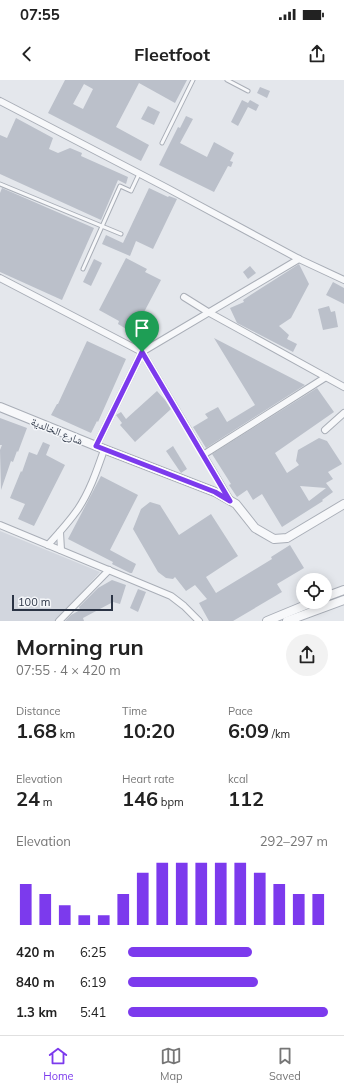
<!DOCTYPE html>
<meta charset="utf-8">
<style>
:root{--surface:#fff;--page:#f2f2f2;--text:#222;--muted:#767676;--line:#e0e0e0;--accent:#7c3aed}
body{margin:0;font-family:Mulish,"Noto Naskh Arabic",sans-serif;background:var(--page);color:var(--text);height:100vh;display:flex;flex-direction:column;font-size:15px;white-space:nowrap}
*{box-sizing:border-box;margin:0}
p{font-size:13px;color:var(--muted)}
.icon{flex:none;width:22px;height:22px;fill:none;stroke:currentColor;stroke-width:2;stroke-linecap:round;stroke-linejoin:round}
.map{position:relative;height:541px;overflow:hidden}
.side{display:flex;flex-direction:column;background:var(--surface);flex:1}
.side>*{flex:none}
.tools{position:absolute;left:296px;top:493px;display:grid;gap:8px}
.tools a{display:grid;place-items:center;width:36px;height:36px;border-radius:50%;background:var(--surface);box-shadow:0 2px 10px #0003;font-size:20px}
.scale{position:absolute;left:12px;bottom:10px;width:101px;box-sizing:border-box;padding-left:4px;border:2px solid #2b3445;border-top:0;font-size:11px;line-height:14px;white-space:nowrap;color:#2b3445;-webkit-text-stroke:3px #f4f6f9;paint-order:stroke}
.pin{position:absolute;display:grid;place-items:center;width:34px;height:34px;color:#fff;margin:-41px -17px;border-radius:50% 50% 50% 0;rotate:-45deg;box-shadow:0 0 4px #0007}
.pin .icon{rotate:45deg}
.round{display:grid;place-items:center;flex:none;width:42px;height:42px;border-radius:21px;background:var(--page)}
.overview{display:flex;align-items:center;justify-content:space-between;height:68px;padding:0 16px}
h1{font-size:22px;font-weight:700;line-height:30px}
.metrics{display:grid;grid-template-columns:repeat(3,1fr);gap:6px;height:68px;padding:4px 16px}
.metrics div{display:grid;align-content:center}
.metrics b{font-size:20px;font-weight:700}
.metrics small{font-size:11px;font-weight:400}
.metrics p{font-size:11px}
.chart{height:112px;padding:8px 16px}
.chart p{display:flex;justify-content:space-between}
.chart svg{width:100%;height:72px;margin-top:4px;stroke:var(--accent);stroke-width:6}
ul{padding:0 16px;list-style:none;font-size:13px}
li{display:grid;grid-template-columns:64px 48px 1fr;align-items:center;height:30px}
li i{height:10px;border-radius:5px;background:var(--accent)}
.status{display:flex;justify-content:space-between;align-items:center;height:28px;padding:0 20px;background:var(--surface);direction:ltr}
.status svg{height:11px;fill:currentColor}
header{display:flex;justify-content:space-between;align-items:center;height:52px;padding:0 16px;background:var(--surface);font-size:18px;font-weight:700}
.tabs{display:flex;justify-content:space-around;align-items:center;height:56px;border-top:1px solid var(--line);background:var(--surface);font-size:11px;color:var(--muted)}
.tabs a{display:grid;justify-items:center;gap:2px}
.tabs .current{color:var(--accent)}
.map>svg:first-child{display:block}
.built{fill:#d2d6de}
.building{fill:#bbc0ca;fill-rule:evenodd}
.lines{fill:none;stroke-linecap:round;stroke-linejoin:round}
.service-casing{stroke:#a9aeb7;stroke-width:5}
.minor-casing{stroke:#a9aeb7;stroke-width:8}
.tertiary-casing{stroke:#a9aeb7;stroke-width:10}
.service{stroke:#f7f8fa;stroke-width:3}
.minor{stroke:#f7f8fa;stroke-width:6}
.tertiary{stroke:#f7f8fa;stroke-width:8}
.route-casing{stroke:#fff;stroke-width:8}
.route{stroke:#7c3aed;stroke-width:5}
.labels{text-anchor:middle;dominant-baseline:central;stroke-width:3;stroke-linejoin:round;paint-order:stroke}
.street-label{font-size:11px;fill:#2b3445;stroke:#f4f6f9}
</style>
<div class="status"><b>07:55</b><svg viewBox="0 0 49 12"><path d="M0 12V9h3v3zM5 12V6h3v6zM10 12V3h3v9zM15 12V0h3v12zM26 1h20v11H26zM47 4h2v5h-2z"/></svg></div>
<header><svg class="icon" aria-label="back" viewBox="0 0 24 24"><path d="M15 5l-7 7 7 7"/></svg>Fleetfoot<svg class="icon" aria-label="share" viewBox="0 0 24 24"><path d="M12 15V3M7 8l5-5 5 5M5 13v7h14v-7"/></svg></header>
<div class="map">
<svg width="344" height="541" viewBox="0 0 344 541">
<rect width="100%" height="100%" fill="#e4e7ec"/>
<polygon class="built" points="0,451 100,492 56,541 0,541"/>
<g class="building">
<path d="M65,0H187L175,23L139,3L116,47L149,65L141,81L48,33ZM84,4L93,9L83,29L73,24Z"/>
<polygon points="260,7 270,11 267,18 257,13"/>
<polygon points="242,20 248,23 250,20 259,25 256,31 248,27 238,46 231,42"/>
<polygon points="148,26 160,32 154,45 141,39"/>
<polygon points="186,36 193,39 180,63 207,77 214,62 234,73 230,81 233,82 231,87 228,86 214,112 159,85 178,47 180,48"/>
<polygon points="16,38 53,58 49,69 58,73 70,68 82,73 81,76 128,97 126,104 118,100 101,140 0,94 0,55 7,58"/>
<polygon points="2,108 94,148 62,220 0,192 0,113"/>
<polygon points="149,108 168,117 169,116 177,119 153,169 136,161 130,176 102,164 106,155 123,163"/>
<polygon points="126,178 147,189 145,192 161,200 133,253 118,244 119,241 99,230"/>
<polygon points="94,179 102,183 91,206 83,202"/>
<polygon points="299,184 309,204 291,238 279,246 289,255 287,259 297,264 293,272 237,243 230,228 244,222 243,220 252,214"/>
<polygon points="250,186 256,193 248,199 243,192"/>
<polygon points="333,202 344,208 344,224 326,215"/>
<polygon points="329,226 331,232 335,231 338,247 323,250 318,229"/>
<polygon points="214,258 305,305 206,368 193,347 208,338 205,334 218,327 227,342 255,325"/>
<polygon points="87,261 126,279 98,342 97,341 91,353 51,335 57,324 58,324"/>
<path d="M317,308L334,332L275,373L287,393L299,385L296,381L298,370L319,358L327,361L342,384L328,392L333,399L326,403L333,412L322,420L323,421L282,447L262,414L253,420L247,410L237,417L229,405L231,404L212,374ZM300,406L326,408L309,421Z"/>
<polygon points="157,311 165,320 171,329 135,362 120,345 122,343 116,335 121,332 126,339"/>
<polygon points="0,338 27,348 18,372 17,371 13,382 11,381 1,410 0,370 2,365 0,365"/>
<polygon points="43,362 50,365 46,375 65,385 34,446 18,439 25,424 10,418 21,391 22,392 29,372 37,375"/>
<polygon points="173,366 187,389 181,393 166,371"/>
<polygon points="101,396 138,415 110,470 136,484 132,493 130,493 112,484 113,482 68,459"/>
<polygon points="150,422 160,425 179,455 211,434 238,476 206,497 216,513 272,479 271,477 290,465 304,488 277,504 282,512 233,541 209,541 199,523 207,519 195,505 186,511 175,497 173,499 166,498 158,492 133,449 141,429"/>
<polygon points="112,500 126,505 120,524 113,522 83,538 84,541 65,541 71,535 80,530 79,527 98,508"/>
<polygon points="138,509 146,512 138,532 130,528"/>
</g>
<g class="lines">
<defs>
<g id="service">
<polyline points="227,0 248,11"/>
<polyline points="162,63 193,0"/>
<polyline points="0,104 121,154"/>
<polyline points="83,189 120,106 131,111 139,94"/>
</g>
<g id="minor">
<polyline points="0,21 167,108 299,179 344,200"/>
<polyline points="0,198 142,272 230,420"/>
<polyline points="184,217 208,232 344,307"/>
<polyline points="325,350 344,333"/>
<polyline points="96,366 142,272 299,179"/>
<polyline points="203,375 326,297"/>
<polyline points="0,445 171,516 184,526 199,541"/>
<polyline points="60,452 61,470"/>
<path d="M48,465C58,454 69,442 78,429C90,411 97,390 104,370"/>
<polyline points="59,541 109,490"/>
</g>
<g id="tertiary">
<polyline points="0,327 96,366 215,412 236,424 255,448 274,459 287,458 344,424"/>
<polyline points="325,517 344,510"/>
<polyline points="267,541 313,522"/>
<polyline points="287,541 344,520"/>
</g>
</defs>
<use href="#service" class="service-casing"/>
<use href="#minor" class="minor-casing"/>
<use href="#tertiary" class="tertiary-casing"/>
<use href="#service" class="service"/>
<use href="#minor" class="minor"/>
<use href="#tertiary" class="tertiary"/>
</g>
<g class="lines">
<defs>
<polygon id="route" points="142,272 230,421 215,412 96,366"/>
</defs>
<use href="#route" class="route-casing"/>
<use href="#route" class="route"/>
</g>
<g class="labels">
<g class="street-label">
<text transform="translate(57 351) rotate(22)">شارع الخالدية</text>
</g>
</g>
</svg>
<div class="tools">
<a><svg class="icon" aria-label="locate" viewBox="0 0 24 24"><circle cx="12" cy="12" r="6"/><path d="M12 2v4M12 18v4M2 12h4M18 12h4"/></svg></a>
</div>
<div class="scale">100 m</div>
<div class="pin" style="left:142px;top:272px;background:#1e9e55"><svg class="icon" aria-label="arrive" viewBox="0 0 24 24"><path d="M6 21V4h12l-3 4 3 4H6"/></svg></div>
</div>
<section class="side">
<div class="overview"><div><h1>Morning run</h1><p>07:55 · 4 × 420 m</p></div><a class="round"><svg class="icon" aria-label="share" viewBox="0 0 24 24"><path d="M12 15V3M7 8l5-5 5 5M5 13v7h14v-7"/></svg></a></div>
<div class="metrics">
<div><p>Distance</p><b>1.68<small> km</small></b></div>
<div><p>Time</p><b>10:20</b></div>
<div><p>Pace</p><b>6:09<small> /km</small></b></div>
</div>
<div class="metrics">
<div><p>Elevation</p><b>24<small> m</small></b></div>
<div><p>Heart rate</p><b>146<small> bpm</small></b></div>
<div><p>kcal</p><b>112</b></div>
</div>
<div class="chart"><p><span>Elevation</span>292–297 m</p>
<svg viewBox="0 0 160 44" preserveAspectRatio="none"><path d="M5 44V19M15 44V25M25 44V32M35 44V38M45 44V38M55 44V25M65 44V12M75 44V6M85 44V6M95 44V6M105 44V6M115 44V6M125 44V12M135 44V19M145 44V25M155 44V25"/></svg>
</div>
<ul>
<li><b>420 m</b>6:25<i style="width:62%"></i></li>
<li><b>840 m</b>6:19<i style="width:65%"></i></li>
<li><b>1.3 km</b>5:41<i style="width:100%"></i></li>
</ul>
</section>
<nav class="tabs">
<a class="current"><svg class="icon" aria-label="home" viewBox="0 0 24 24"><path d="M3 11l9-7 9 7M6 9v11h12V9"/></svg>Home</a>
<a><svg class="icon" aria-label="map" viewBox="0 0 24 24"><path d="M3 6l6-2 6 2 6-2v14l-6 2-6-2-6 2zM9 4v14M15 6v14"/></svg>Map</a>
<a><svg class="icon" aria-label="saved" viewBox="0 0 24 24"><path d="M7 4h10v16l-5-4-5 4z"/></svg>Saved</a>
</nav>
